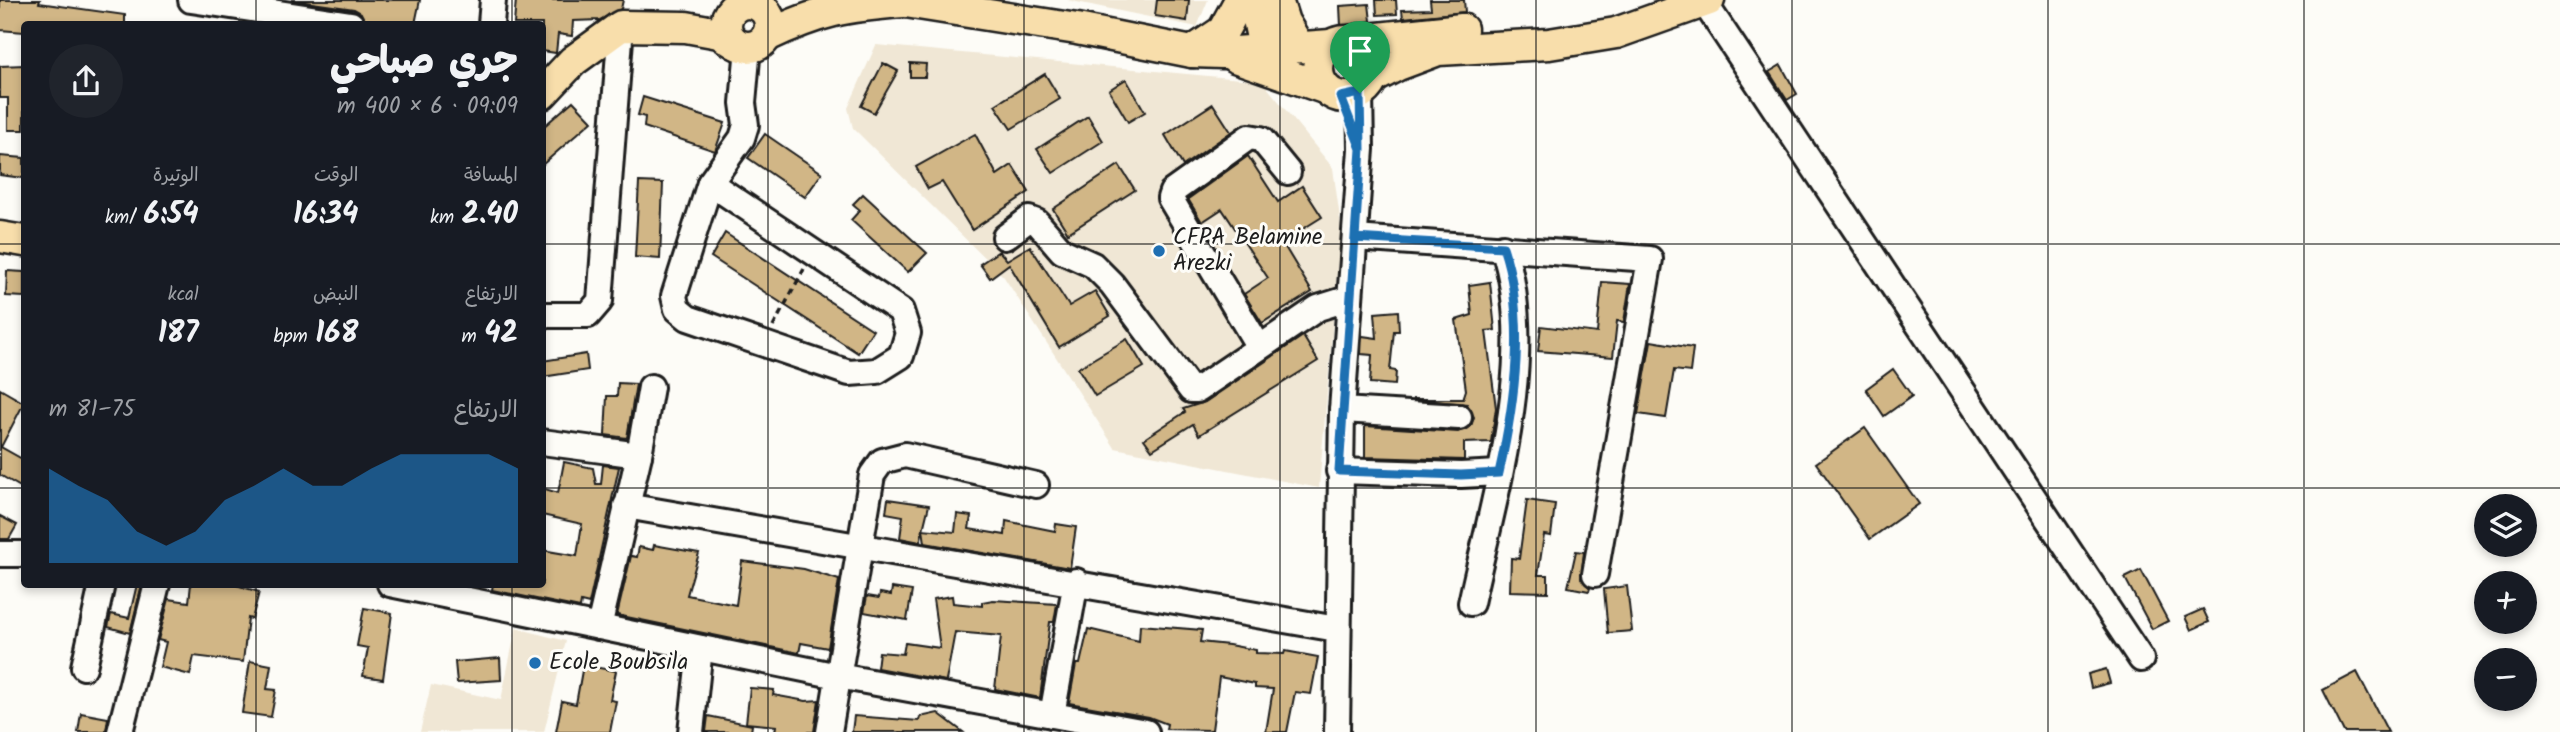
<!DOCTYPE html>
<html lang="ar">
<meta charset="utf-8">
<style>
:root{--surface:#171b24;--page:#20242c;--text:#f1f3f6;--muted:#9ea1a6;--accent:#1f6fb2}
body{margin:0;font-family:Kalam,"Playpen Sans Arabic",sans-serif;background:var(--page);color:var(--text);direction:rtl;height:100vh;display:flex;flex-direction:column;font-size:26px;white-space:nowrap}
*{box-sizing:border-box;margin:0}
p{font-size:23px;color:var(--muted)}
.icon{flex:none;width:38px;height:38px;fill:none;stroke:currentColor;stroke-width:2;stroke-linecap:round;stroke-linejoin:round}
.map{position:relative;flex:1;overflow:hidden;direction:ltr}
.drawer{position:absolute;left:21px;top:21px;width:525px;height:567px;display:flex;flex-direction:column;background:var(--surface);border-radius:7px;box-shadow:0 4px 10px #0003;direction:rtl}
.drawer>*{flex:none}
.controls{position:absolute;left:2474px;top:494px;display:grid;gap:14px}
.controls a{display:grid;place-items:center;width:63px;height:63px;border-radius:50%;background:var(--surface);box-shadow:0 4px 10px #0003;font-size:35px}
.pin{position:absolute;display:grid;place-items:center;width:60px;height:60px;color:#fff;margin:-72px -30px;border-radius:50% 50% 50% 0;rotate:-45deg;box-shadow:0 0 7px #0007}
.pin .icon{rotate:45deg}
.round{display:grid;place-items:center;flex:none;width:74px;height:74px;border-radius:37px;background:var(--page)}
.summary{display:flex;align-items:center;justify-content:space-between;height:119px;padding:0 28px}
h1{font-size:38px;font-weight:800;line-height:52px}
.figures{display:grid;grid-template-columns:repeat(3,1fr);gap:10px;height:119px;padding:7px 28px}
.figures div{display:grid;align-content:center}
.figures b{font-size:30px;font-weight:800}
.figures small{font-size:19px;font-weight:400}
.figures p{font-size:19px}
.chart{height:196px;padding:14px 28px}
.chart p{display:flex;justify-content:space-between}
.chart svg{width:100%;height:126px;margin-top:7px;fill:var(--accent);opacity:.7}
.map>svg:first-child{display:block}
.built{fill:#f0e7d5}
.building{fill:#d1b686;stroke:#1c1c1c;stroke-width:2}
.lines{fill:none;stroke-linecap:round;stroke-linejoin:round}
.minor-casing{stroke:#1c1c1c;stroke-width:30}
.major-casing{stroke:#1c1c1c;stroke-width:35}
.path{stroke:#1c1c1c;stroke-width:3.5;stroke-dasharray:7 5;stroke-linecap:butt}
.minor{stroke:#fdfcf7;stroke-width:24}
.major{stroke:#f8deab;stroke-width:30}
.route-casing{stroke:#fff;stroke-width:14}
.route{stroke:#1f6fb2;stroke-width:9}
.grid{fill:none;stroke:#1c1c1c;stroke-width:2;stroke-opacity:0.55}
.poi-dot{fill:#1f6fb2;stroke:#fdfcf7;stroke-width:2.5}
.labels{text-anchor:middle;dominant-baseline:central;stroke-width:6;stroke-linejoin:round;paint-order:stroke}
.poi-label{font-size:23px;fill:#1c1c1c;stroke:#fdfcf7;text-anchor:start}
</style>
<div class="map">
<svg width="2560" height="732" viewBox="0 0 2560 732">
<rect width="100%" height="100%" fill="#fdfcf7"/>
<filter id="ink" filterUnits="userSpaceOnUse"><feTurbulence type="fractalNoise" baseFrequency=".0143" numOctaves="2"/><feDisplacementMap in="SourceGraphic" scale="14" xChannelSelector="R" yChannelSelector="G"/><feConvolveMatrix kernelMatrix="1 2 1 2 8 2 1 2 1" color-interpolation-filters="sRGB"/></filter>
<g filter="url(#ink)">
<g class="built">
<polygon points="1067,0 1208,0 1197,27"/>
<polygon points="876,45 1262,81 1333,168 1341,226 1319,488 1115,448 1004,277 853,128 848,108"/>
<polygon points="516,628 566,641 544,732 420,732 431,685 501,700"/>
</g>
<g class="building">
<polygon points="0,0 40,0 39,3 125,15 125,24 24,24 24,32 0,30"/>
<polygon points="291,0 420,0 415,24 365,23 361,13 354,9"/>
<polygon points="516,0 623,0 621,9 600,20 573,21 572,36 558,34 556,53 542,51 542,24 514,24"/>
<polygon points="1157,0 1189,0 1187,21 1155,16"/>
<polygon points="1376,0 1396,0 1397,14 1377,15"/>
<polygon points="1430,0 1464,0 1465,12 1403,18 1402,10 1431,9"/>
<polygon points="1369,4 1371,21 1341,26 1340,6"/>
<polygon points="883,63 898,71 874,113 861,106"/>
<polygon points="910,63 926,64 925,77 910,77"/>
<polygon points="24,65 24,130 8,130 8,98 0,98 0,66"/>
<polygon points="1781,65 1797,94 1787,100 1769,72"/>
<polygon points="1045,74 1060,99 1011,129 995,105"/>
<polygon points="1126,79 1145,112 1128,122 1109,90"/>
<polygon points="643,97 725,123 715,151 644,127 645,117 638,115"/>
<polygon points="573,101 592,121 542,165 542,128"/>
<polygon points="1213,104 1231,132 1183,166 1165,135"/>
<polygon points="1088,116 1103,141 1053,173 1037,149"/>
<polygon points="765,134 822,173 805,197 748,158"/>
<polygon points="975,134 997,175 1012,165 1029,192 972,230 942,182 928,189 916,167"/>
<polygon points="0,156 24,158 24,178 0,175"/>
<polygon points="1248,156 1278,202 1302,186 1322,217 1282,242 1312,292 1262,323 1244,294 1268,278 1222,209 1202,222 1188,199"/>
<polygon points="1119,165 1135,190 1068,233 1053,209"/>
<polygon points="639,182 663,183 660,259 635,257"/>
<polygon points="863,194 927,253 908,272 851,220 860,210 853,204"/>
<polygon points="725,233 873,330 858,353 711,257"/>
<polygon points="1030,246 1069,306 1095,291 1110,316 1059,347 1009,264 990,278 980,264 999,251 1007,260"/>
<polygon points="7,271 24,272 24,297 6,296"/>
<polygon points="1490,282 1495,330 1486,331 1496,408 1491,442 1464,443 1464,460 1365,457 1365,426 1458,432 1471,426 1474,417 1467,404 1412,399 1463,399 1466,390 1456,320 1472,315 1469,285"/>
<polygon points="1602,282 1630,284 1624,322 1617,321 1613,357 1538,351 1541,326 1597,333"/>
<polygon points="1398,311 1399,331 1394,331 1390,370 1396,371 1395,385 1370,383 1372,355 1361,354 1362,336 1377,338 1375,313"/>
<polygon points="1303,336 1318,361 1199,435 1193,424 1152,450 1144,439 1185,412 1183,409 1205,402"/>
<polygon points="1127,339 1144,367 1095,396 1078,368"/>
<polygon points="1651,341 1693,348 1690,372 1674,370 1666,418 1638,414"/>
<polygon points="586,354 588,370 542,377 542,361"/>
<polygon points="1893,369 1912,396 1884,416 1866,389"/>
<polygon points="618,383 636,384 627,438 605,435 607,396 617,396"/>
<polygon points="0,389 24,403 1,447 24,460 24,489 0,475"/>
<polygon points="1865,428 1919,504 1870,539 1816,463"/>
<polygon points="564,462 593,468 596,484 601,484 603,465 619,467 589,604 581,602 580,608 492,590 493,584 542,584 542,550 577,556 582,524 542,515 542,488 558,493"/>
<polygon points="888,499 929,505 920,542 900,538 903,516 886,513"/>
<polygon points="1527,500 1555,504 1551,536 1544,535 1538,575 1548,575 1548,592 1510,591 1511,558 1519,559"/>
<polygon points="957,514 971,516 969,529 1005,535 1006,521 1055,531 1056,524 1076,527 1070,568 925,543 923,529 955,532"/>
<polygon points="0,516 17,525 9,539 0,539"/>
<polygon points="654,545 699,553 687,595 736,605 742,561 804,569 839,580 828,648 801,643 799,653 617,615 631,556 637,557 639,547 653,550"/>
<polygon points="1576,551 1584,552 1581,578 1590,588 1589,591 1568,587"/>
<polygon points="2141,570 2168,621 2152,629 2125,578"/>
<polygon points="137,584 142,584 130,633 108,627 111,614 129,618"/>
<polygon points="191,584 233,584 259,592 252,619 248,618 243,662 194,656 190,675 160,667 166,642 158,640 169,599 189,602"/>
<polygon points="1627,586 1632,631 1608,633 1604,589"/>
<polygon points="892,588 912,591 907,620 864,612 867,596 879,598 880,593 891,595"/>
<polygon points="952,596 953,603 982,606 982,602 993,600 1057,604 1054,622 1050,622 1040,698 995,689 1001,636 955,632 946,681 877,668 879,652 903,654 905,643 940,648 933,599"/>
<polygon points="364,608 392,613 383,679 363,676 368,648 357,646"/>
<polygon points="2203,609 2209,622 2191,630 2185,617"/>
<polygon points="1140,625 1202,630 1200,642 1229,645 1256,650 1256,653 1284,654 1285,651 1318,657 1311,694 1295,692 1287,732 1266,732 1273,689 1255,688 1255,684 1219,677 1212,730 1166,729 1167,724 1149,717 1069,703 1076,664 1080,664 1088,629 1139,641"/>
<polygon points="500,658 501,680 457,683 455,662"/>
<polygon points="250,661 271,665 267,689 276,690 271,717 242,713"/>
<polygon points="583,665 616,671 610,700 616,701 610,732 556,732 562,701 576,704"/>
<polygon points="2106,669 2110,683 2091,688 2088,674"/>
<polygon points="2357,672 2388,732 2344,732 2323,690"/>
<polygon points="750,688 774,690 773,695 806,701 819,700 814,732 775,732 776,726 746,723"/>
<polygon points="81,713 108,718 106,732 78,732"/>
<polygon points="938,713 963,732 852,732 854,716 919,721 920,717"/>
<polygon points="708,716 752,725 751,732 706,732"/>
</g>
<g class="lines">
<defs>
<g id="minor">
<polyline points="191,0 351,24"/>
<polyline points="742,0 745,3"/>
<polyline points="1704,2 2141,659"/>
<polyline points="491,24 493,0"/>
<polygon points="710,183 901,311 908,333 901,356 877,371 849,373 688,318 677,309 674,296"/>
<polyline points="710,183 742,138 746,125 743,103 748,47"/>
<polyline points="1005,237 1029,219 1037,222 1062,251 1093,265 1112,284 1191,390 1197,390 1318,308 1350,298"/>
<polyline points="1355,238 1650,259 1595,574"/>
<polyline points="542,315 588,315 600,301 621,26"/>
<polyline points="1259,347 1170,198 1172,192 1249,137 1261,139 1288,172"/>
<polyline points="1342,410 1459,417"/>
<polyline points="542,442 639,455"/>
<polyline points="1339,471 1461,475 1499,473"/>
<polyline points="626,506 1337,629"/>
<polyline points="0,554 24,554"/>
<polyline points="390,584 838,676 1146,732"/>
<path d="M1471,603C1494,496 1539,354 1503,247"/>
<polyline points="599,627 639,455 651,387"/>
<polyline points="84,667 102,584"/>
<polyline points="1052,715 1076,581"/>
<polyline points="120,732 157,584"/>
<polyline points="691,732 700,648"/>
<polyline points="829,732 872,475 882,461 905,455 1036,485"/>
<polyline points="1337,732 1342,410 1361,149 1360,93"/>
</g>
<g id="major">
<polyline points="893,0 1077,29 1192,52 1222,53 1331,45"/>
<polyline points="1254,0 1268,67"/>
<polyline points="1277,0 1284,22 1299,47"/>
<circle cx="748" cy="25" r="22"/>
<path d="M767,36C819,11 846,6 903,2"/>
<circle cx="1346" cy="69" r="28"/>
<polyline points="1350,41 1462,29"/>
<polyline points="1192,52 1223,31 1240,0"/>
<polyline points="1235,57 1324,88"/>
<polyline points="1373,78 1398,65 1438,50 1549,44 1616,33 1709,0"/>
<polyline points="542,94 573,61 621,26 686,27 719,33 735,43"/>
<polyline points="0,237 24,241"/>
</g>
</defs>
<use href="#minor" class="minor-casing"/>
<use href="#major" class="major-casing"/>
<polyline class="path" points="773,327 804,269"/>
<use href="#minor" class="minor"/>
<use href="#major" class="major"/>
</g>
</g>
<g class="lines" filter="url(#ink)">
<defs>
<path id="route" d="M1360,93L1361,149L1339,471L1461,475L1499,473C1515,402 1527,318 1503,247L1355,238L1361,149L1341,97L1360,93"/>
</defs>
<use href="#route" class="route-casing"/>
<use href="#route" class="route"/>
</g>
<path class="grid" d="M256,0V24M512,0V24M768,0V732M1024,0V732M1280,0V732M1536,0V732M1792,0V732M2048,0V732M2304,0V732M0,244H24M542,244H2560M0,488H24M542,488H2560M256,584V732M512,584V732"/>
<g class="poi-dot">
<circle cx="1159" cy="251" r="7"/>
<circle cx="535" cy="663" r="7"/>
</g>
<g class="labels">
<g class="poi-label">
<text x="1173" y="238">CFPA Belamine<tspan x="1173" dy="26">Arezki</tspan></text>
<text x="549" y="663">Ecole Boubsila</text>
</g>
</g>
</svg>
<div class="controls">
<a><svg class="icon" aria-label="layers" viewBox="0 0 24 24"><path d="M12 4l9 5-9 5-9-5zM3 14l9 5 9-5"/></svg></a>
<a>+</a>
<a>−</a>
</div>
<div class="pin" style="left:1360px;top:93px;background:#1e9e55"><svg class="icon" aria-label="arrive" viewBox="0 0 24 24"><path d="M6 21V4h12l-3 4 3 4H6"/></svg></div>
<section class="drawer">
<div class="summary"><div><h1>جري صباحي</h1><p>09:09 · 6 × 400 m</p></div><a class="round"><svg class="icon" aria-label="share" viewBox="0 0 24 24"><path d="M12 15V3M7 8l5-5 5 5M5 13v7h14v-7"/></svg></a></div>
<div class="figures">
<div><p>المسافة</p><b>2.40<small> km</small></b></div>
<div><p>الوقت</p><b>16:34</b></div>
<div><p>الوتيرة</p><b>6:54<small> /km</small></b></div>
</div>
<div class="figures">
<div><p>الارتفاع</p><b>42<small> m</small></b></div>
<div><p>النبض</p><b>168<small> bpm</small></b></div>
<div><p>kcal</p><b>187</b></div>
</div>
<div class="chart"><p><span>الارتفاع</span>75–81 m</p>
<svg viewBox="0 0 160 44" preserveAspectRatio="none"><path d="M0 44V11L10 17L20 22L30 33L40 38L50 33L60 22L70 17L80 11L90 17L100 17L110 11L120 6L130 6L140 6L150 6L160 11V44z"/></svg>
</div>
</section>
</div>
